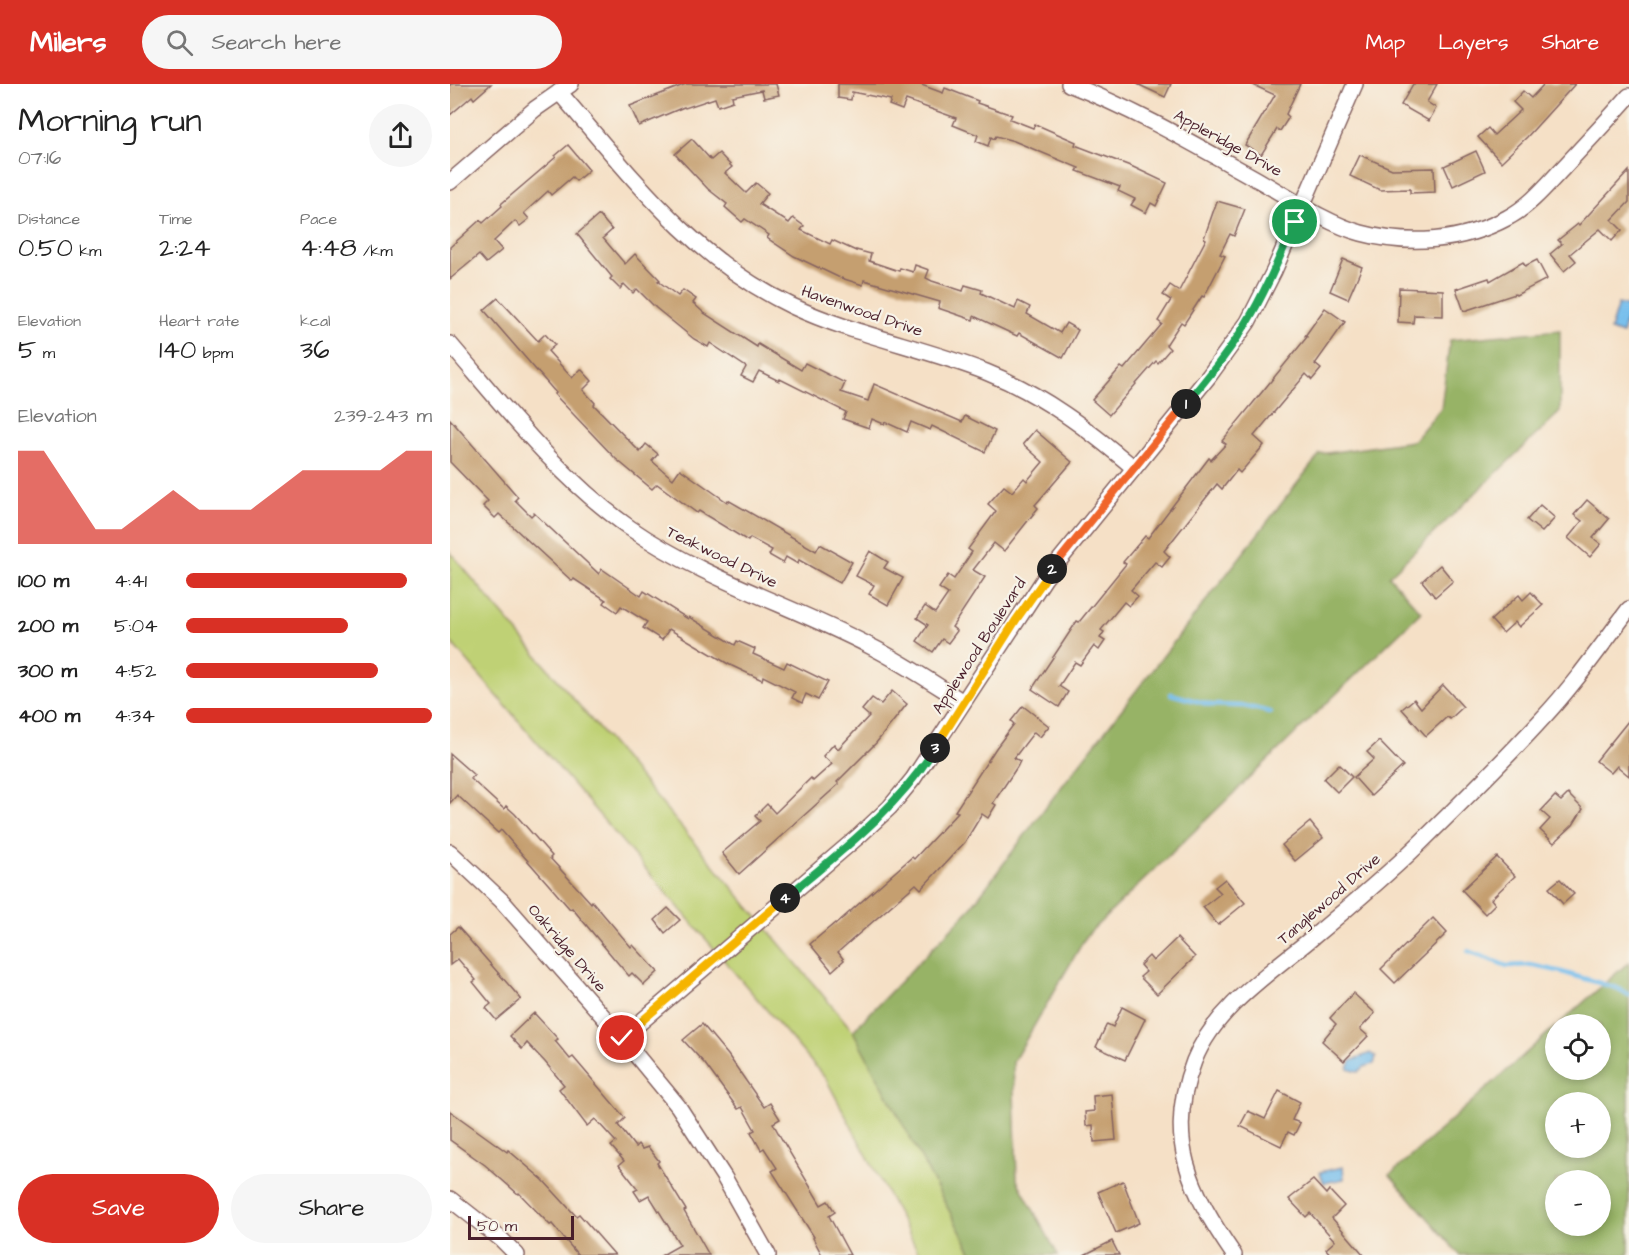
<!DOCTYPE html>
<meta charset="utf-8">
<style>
:root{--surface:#fff;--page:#f6f6f6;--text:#222;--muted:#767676;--accent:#d93025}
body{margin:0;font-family:"Architects Daughter",sans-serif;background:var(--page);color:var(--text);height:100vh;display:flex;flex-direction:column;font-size:22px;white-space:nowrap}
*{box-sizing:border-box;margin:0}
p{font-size:20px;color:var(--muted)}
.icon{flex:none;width:33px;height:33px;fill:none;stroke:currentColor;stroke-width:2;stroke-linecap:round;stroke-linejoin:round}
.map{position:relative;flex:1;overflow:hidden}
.details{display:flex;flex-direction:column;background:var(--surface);width:450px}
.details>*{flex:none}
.fabs{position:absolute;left:1095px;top:930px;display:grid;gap:12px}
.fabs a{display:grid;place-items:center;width:66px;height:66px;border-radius:50%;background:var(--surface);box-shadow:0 3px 9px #0003;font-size:30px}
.scale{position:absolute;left:18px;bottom:15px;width:106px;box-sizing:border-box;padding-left:6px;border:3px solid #4a1f2b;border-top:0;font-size:16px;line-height:21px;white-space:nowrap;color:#4a1f2b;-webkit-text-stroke:4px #f7f3e8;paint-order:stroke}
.pin{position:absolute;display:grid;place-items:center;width:51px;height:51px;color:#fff;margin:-26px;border:3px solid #fff;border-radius:50%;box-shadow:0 2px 6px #0007}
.km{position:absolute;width:30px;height:30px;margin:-15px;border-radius:50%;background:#222;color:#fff;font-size:16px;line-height:30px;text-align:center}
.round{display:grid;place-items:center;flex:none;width:63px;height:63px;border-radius:32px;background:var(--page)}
.overview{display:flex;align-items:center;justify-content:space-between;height:102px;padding:0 18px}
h1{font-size:33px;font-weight:600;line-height:45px}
.figures{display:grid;grid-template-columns:repeat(3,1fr);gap:9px;height:102px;padding:6px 18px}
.figures div{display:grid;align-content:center}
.figures b{font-size:26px;font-weight:600}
.figures small{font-size:16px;font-weight:400}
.figures p{font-size:16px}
.chart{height:168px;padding:12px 18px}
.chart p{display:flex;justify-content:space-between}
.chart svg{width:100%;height:108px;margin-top:6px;fill:var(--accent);opacity:.7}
.cta{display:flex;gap:12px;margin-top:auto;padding:12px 18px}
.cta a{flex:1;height:69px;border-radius:36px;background:var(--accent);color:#fff;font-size:24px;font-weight:600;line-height:69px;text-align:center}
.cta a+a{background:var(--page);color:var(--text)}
ul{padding:0 18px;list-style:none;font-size:20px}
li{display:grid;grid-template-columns:96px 72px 1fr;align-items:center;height:45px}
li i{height:15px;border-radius:8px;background:var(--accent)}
header{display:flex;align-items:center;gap:36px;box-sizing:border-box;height:84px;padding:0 30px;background:var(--accent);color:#fff}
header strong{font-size:28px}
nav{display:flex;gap:33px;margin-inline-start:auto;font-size:21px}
.search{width:420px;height:54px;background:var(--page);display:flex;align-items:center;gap:15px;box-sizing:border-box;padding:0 21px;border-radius:33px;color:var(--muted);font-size:22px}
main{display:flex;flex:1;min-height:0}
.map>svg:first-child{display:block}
.green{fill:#bfd174;stroke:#847850;stroke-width:1.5}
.forest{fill:#97b366;stroke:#706948;stroke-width:1.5;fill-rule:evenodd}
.water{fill:#74beed;stroke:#5f6e8c;stroke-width:1.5}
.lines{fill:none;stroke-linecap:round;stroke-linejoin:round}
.stream{stroke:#74beed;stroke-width:4.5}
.building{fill:#c59f6f}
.minor-casing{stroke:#866361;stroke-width:18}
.minor{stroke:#fff;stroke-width:15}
.split-1-casing{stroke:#fff;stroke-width:12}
.split-2-casing{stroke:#fff;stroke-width:12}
.split-3-casing{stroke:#fff;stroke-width:12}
.split-4-casing{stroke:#fff;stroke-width:12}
.split-5-casing{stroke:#fff;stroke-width:12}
.split-1{stroke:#22a559;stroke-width:8}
.split-2{stroke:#f0652b;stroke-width:8}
.split-3{stroke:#f5b400;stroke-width:8}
.split-4{stroke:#22a559;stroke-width:8}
.split-5{stroke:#f5b400;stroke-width:8}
.labels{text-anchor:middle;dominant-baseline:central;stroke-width:4.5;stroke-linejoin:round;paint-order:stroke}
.street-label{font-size:16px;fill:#4a1f2b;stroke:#f7f3e8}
</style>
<header>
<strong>Milers</strong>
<div class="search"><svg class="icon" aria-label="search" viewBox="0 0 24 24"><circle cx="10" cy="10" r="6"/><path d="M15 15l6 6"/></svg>Search here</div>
<nav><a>Map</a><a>Layers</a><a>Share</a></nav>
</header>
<main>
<section class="details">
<div class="overview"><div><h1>Morning run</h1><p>07:16</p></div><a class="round"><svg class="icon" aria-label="share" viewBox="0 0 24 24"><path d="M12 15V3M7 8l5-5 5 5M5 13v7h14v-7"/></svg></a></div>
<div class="figures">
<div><p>Distance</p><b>0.50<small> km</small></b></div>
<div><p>Time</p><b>2:24</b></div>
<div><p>Pace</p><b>4:48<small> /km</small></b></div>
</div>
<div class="figures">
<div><p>Elevation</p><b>5<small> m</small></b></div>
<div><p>Heart rate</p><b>140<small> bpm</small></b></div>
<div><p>kcal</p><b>36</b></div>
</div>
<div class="chart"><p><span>Elevation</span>239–243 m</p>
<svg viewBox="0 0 160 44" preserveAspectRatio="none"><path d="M0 44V6L10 6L20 22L30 38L40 38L50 30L60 22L70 30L80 30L90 30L100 22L110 14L120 14L130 14L140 14L150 6L160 6V44z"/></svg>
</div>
<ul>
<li><b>100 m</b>4:41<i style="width:90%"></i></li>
<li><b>200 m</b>5:04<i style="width:66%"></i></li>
<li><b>300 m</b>4:52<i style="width:78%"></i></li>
<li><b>400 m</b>4:34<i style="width:100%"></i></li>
</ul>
<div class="cta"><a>Save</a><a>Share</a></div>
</section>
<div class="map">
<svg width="1179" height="1171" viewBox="0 0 1179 1171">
<rect width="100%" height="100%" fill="#f7f3e8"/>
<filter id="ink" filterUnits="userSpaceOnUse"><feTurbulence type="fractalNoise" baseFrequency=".0167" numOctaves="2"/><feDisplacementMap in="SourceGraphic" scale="12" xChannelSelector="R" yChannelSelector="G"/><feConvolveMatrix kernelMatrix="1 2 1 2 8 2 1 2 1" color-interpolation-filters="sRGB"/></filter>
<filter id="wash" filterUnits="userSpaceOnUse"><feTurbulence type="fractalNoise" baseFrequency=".008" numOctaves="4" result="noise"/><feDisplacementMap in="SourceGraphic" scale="24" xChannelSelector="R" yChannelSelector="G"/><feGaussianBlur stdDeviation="1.35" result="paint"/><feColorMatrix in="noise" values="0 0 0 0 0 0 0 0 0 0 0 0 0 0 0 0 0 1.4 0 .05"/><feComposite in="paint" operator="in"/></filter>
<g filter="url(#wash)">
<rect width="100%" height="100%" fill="#f5e0c6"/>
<polygon class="green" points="0,468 403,947 523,1171 470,1171 376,995 0,557"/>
<g class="forest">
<polygon points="1110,246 1110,328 939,492 971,528 637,851 563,978 567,1096 608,1171 523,1171 403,947 519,826 595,724 870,370 963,357 991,324 1000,256"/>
<path d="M1179,878V1171H1010L940,1091L1105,943L1106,986H1150V940H1109ZM1106,1018H1150V1064H1106ZM1106,1096H1150V1142H1106Z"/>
</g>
<g class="water">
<polygon points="1168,220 1179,223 1172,250 1160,246"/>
<polygon points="920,969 926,973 924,980 914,983 908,988 898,985 901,977"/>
<polygon points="893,1083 894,1095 874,1099 870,1088"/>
</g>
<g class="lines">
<g class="stream">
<polyline points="721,610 761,621 794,622 820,628"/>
<polyline points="1018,867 1057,882 1080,881 1108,887 1167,904 1179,911"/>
</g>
</g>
<g id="blocks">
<g class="building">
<polygon points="0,0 41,0 24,15 22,12 0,31"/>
<polygon points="236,0 326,0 329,11 314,14 312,6 282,12 283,17 268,22 265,14 235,24 234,23 189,42 180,22"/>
<polygon points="388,0 469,0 493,9 495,4 528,17 527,19 562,31 560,35 583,44 585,40 626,58 625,61 683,83 717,99 706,122 701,119 696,129 681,121 685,115 668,107 670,103 627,87 629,84 564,57 546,52 544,55 541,53 538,62 526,57 528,51 503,41 506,34 456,16 452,26 439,21 441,16 402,8 401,16 388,14"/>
<polygon points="687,0 721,0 715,13"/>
<polygon points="801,0 850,0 836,30 839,33 830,47 827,45 811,71 795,61 825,11"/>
<polygon points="963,0 987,0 977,18 986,24 979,37 951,21"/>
<polygon points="1094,0 1125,0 1077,53 1051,78 1028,53 1038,44 1044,51 1071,26 1063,18 1073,7 1081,14"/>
<polygon points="242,55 261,76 269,69 282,83 275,89 296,109 306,99 318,109 309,120 339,139 343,134 354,142 351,146 380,160 382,156 406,167 406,166 421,170 419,177 449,187 450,184 463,188 465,181 479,186 476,194 482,197 513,207 515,201 532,206 531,209 565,225 568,217 580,223 577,230 610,249 616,239 628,246 613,274 569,249 567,252 524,232 523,236 488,224 490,218 414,196 413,201 388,193 344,172 317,154 319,151 295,135 292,138 275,123 277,120 258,105 225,70"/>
<polygon points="118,61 139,86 126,97 122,93 101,111 98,107 74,129 79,135 70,142 65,137 44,157 52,166 36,179 29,171 0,195 0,163 30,136 33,139 52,122 51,120 106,73 105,72"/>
<polygon points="1026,67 1035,87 1003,102 994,82"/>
<polygon points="910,71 942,85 984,84 985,108 960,109 960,105 930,106 900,92"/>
<polygon points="1179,87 1179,118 1162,136 1172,146 1162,157 1150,145 1120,170 1126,177 1114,187 1100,170 1112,160 1108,156 1128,140 1129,141"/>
<polygon points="767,117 795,125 784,152 780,150 770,170 775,172 754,213 752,212 734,240 731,238 716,261 720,265 708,279 706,277 659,331 642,316 671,283 674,285 712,240 708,237 721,216 713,211 720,201 729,207 756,155 754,154"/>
<polygon points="149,131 162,146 153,154 175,180 185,170 210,196 208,197 228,212 233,206 246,215 243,219 254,229 307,263 308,260 351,286 355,279 395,299 391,308 418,317 424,300 512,338 515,332 545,347 535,368 482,342 480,346 461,338 457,348 435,338 434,340 422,335 419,344 393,335 396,328 330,295 329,297 309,287 303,298 291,292 296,283 260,259 258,263 244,255 206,224 187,205 183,209 174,200 170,205 160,195 162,193 127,150"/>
<polygon points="893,175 912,183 898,215 880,207"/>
<polygon points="1087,176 1097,195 1066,211 1065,210 1014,227 1006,205 1039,194 1040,197 1073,178 1075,182"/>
<polygon points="949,204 993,206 993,232 964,231 963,239 948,238"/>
<polygon points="48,214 88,257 95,250 105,261 98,267 122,294 131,285 142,297 133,306 145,319 144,321 190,368 196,360 208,370 202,377 223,395 230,385 277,418 278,416 366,467 370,460 402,478 390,499 349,476 348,480 336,473 333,479 319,471 322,466 300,454 298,457 249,427 247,429 207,400 202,405 166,375 104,310 106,309 34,226"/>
<polygon points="875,224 895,238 865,280 871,285 862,296 856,290 804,352 814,361 790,389 787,386 772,405 767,400 714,467 720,473 712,483 705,478 681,506 688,512 679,522 674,518 651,546 654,548 650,554 655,557 649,566 644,562 630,581 625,578 609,602 618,608 609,623 582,605 627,537 629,538 676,480 673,478 695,452 698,454 759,374 761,376 776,360 772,357 857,253 855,252"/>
<polygon points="0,335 68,413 65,416 81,432 84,429 149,490 152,485 191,512 194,507 238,535 239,533 285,561 287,557 305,565 303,570 334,584 337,578 378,598 368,616 356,610 352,619 342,614 345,608 313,592 312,596 280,581 219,545 212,556 193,544 197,538 171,522 167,528 154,519 156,516 124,495 122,497 49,430 45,434 33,422 38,417 0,378"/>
<polygon points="585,346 622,378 585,421 588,424 554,467 544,459 523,486 535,493 502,543 507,547 498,559 492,555 483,568 467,557 478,541 467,534 475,522 485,529 498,510 489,504 498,491 504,495 522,468 518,465 546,427 538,420 554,402 562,408 574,394 577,397 593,378 573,360"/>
<polygon points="1137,416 1159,435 1143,454 1151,460 1140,473 1118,454 1132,437 1124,431"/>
<polygon points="1090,421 1105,434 1092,448 1077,436"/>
<polygon points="420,467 438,478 434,484 453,494 438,521 419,510 424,501 406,492"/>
<polygon points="990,481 1003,497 985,513 972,497"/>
<polygon points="1081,508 1093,521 1069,543 1065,538 1053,549 1041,536 1069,511 1073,516"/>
<polygon points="993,601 1013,623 1000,635 997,633 976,652 952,625 964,615 971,624"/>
<polygon points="442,607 457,620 426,659 387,698 389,700 289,790 272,769 310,737 305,732 317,720 325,729 361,694 363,697 382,680 373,672 384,660 388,665 419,632 412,626 422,614 431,620"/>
<polygon points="573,622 599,642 590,653 584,648 564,674 570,677 567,683 543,719 546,721 538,734 532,730 515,758 471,805 466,800 388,868 394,876 382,887 360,860 385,839 386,840 462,773 464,775 508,728 505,727 546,664 564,640 561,637"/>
<polygon points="1179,636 1179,692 1167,682 1161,689 1146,677"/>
<polygon points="929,657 953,682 921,712 904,693 924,675 917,668"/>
<polygon points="0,670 24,691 21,695 54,725 56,722 65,730 102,772 100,774 141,819 142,817 181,863 183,861 208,888 194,901 182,889 179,892 167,878 122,824 120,825 51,746 48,749 7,711 0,719"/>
<polygon points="889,680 902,693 887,708 874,695"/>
<polygon points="1118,710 1133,725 1123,741 1104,759 1090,746 1100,735 1091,727 1105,712 1111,717"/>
<polygon points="860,738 873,754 845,777 832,761"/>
<polygon points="1047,773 1065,792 1041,815 1045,820 1035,830 1012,806"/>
<polygon points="775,795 795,819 768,841 753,823 771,809 765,803"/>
<polygon points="1110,795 1124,810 1113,820 1099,804"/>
<polygon points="218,824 230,836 215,849 205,836"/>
<polygon points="983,834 997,849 945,899 931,885"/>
<polygon points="8,843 71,915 46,936 36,924 41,920 23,898 26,896 8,875 0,881 0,850"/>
<polygon points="727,854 745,873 707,910 690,893 696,888 690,881 699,872 703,877"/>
<polygon points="903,909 925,929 910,945 918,952 894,977 872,957 886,940 880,934"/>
<polygon points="672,923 695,935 675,976 646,963 657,940 663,943"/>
<polygon points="84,929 108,955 105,957 120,975 123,973 175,1034 168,1041 185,1063 188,1060 192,1065 198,1063 209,1077 207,1079 236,1126 234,1127 259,1171 212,1171 230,1161 199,1111 190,1116 184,1107 188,1105 169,1081 174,1077 161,1062 166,1058 145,1035 137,1042 109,1005 114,1001 95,978 77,959 72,965 60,952"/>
<polygon points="252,940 278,971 314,1023 320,1019 330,1035 323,1039 331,1054 371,1121 378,1117 385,1128 379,1132 400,1171 372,1171 363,1154 364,1153 322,1087 327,1084 314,1064 311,1066 301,1048 305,1046 292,1023 288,1025 255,980 233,956"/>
<polygon points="829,1007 850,1018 842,1036 850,1039 844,1051 838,1048 831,1062 790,1042 798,1027 815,1035"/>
<polygon points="662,1010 666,1056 644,1058 643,1041 636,1042 635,1028 644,1027 643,1012"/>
<polygon points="0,1027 57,1068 58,1066 93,1096 126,1132 129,1130 165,1171 128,1171 102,1140 100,1141 69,1109 68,1110 35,1081 0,1056"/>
<polygon points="863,1096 876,1110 879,1106 894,1122 882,1134 914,1171 881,1171 876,1165 885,1157 860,1129 856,1133 839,1115"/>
<polygon points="673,1097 689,1139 666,1149 648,1108"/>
<polygon points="662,1157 669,1171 634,1171"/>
</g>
</g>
</g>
<g filter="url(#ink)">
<use href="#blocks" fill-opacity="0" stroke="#866361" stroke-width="1.5"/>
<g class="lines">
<defs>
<g id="minor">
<path d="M619,0C686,26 747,62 810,97C840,114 877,140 911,149C959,162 1012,158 1057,134C1080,122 1097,101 1114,83C1136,59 1158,36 1179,12"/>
<path d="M109,8C180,90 241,174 342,222C404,251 472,263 536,288C592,310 638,345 684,384"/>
<polyline points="0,98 85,25 121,0"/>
<path d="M0,260C56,325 109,394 180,444C254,495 341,521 420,562C452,578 483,599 513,618"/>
<polyline points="0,768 52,817 172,954 228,1022 274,1093 318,1171"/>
<polyline points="172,954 410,751 440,723 463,695 595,494 759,292 798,238 824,187 905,0"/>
<polyline points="0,1115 51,1155 67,1171"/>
<path d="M784,1171C740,1107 714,1054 744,977C765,924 820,889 862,854C898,824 934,794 968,761C1010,720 1053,678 1092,635C1124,601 1151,562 1179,525"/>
</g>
</defs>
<use href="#minor" class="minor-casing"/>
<use href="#minor" class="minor"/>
</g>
</g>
<g class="lines" filter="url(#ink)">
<defs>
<path id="split-1" d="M736,320C757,294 780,267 797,238C816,207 830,172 845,138"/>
<polyline id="split-2" points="602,485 736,320"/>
<polyline id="split-3" points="485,664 566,536 602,485"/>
<path id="split-4" d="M335,814C390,768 447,725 485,664"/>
<polyline id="split-5" points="172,954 335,814"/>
</defs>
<use href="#split-1" class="split-1-casing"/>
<use href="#split-2" class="split-2-casing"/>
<use href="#split-3" class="split-3-casing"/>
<use href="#split-4" class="split-4-casing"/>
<use href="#split-5" class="split-5-casing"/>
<use href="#split-1" class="split-1"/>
<use href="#split-2" class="split-2"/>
<use href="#split-3" class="split-3"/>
<use href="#split-4" class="split-4"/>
<use href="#split-5" class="split-5"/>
</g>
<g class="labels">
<g class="street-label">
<text transform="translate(778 59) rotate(29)">Appleridge Drive</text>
<text transform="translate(412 227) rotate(19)">Havenwood Drive</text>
<text transform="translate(272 473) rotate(26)">Teakwood Drive</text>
<text transform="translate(529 562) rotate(-57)">Applewood Boulevard</text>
<text transform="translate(879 815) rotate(-41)">Tanglewood Drive</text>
<text transform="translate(117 864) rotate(49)">Oakridge Drive</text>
</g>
</g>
</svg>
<div class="fabs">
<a><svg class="icon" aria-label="locate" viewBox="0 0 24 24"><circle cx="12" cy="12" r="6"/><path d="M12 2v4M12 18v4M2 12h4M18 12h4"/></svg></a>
<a>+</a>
<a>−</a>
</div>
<div class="scale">50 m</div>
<div class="pin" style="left:845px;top:138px;background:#1e9e55"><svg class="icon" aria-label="arrive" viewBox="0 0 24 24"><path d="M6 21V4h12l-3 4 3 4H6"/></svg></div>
<div class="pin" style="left:172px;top:954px;background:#d93025"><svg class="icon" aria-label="check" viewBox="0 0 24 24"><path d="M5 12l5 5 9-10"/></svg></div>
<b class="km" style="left:736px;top:320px">1</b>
<b class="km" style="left:602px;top:485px">2</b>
<b class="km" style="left:485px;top:664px">3</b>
<b class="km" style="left:335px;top:814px">4</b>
</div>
</main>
